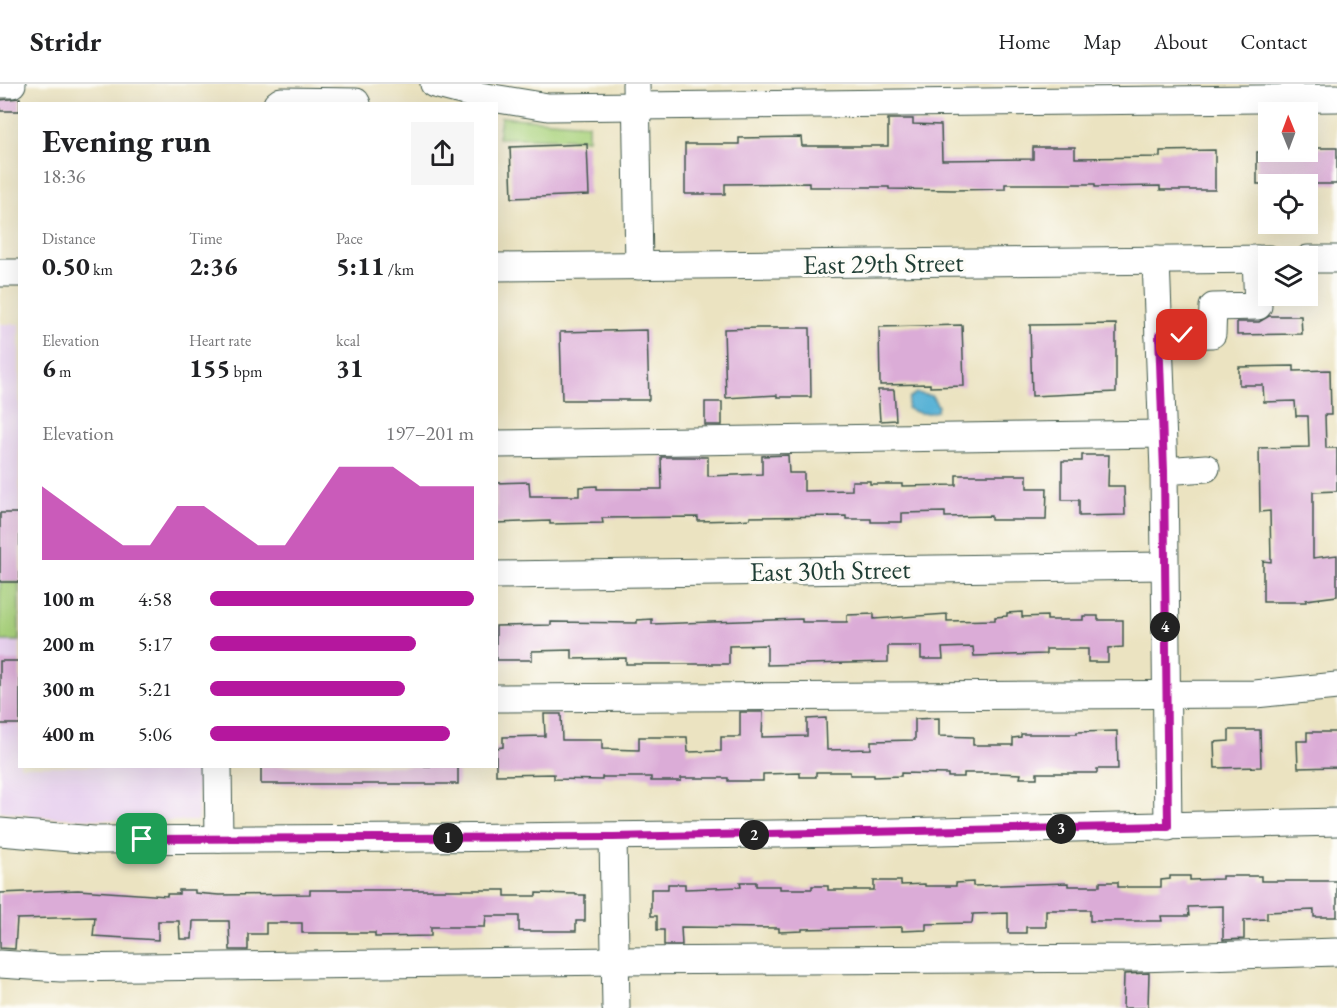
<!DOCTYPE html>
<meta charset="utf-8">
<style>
:root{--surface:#fff;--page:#f6f6f6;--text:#202124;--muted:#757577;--line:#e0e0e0;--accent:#b5179e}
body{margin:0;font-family:"EB Garamond",serif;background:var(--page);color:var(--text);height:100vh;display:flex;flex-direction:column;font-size:22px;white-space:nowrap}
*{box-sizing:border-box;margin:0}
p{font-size:20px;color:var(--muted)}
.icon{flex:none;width:33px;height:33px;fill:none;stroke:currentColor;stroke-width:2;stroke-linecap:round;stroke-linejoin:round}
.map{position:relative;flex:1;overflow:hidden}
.details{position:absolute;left:18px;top:18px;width:480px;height:666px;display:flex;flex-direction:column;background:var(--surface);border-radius:0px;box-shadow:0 6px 24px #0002}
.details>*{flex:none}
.needle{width:39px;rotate:359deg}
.controls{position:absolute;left:1258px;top:18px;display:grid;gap:12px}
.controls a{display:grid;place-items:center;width:60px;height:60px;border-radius:0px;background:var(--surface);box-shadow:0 6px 24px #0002;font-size:30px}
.pin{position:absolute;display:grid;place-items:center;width:51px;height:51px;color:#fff;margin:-26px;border-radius:12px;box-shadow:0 3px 9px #0006}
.km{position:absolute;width:30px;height:30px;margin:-15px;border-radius:50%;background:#222;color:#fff;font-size:16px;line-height:30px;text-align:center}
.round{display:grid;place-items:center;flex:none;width:63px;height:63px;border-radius:0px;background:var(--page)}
.head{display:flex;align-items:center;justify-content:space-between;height:102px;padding:0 24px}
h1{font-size:33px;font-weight:700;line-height:45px}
.stats{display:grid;grid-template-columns:repeat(3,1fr);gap:9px;height:102px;padding:6px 24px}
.stats div{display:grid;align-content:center}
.stats b{font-size:26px;font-weight:700}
.stats small{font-size:16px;font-weight:400}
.stats p{font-size:16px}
.chart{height:168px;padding:12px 24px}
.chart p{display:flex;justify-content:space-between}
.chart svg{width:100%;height:108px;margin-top:6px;fill:var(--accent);opacity:.7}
ul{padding:0 24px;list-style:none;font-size:20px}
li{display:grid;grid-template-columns:96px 72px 1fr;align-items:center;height:45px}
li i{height:15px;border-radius:8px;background:var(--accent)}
header{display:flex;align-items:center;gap:36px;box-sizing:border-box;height:84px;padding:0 30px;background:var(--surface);border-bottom:2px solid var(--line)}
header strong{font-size:28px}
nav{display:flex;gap:33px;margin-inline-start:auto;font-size:21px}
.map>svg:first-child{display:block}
.built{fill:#e8d2ef}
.green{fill:#aad37e;stroke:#648859;stroke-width:1.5}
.water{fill:#58b2d6;stroke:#3c7885;stroke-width:1.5}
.building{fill:#dbacd7}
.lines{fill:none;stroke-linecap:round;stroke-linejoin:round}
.minor-casing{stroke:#3e5649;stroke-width:29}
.minor{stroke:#fff;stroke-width:27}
.route-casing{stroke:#fff;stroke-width:12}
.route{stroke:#b5179e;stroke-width:8}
.labels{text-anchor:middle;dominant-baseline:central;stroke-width:6;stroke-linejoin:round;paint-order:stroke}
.street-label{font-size:27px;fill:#1f3d34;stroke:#fdfcf7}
</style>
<header>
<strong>Stridr</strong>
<nav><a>Home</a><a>Map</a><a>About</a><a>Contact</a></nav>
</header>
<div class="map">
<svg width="1337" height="924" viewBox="0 0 1337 924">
<rect width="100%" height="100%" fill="#fdfcf7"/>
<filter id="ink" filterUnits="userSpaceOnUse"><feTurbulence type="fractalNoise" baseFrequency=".0167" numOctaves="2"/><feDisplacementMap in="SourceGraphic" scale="12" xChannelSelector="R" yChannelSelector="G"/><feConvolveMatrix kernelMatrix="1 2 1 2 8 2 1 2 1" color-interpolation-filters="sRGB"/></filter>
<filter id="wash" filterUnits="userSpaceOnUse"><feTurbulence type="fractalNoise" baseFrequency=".008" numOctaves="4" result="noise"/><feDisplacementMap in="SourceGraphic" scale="24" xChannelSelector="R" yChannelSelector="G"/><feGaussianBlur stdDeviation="1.35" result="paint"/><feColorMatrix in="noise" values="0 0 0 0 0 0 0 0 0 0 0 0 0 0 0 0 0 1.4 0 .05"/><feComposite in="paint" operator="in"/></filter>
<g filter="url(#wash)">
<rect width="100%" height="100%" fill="#ebe3c1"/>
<polygon class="built" points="0,240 19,240 20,682 198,683 198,737 135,737 41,733 0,727"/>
<g class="green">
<polygon points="501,33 588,40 588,55 498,54"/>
<rect x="0" y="498" width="19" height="59"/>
</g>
<path class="water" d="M916,309L932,312L938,322L937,327C926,331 918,330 907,324L909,314Z"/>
<g id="blocks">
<g class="building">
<polygon points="20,14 20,27 0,27 0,16"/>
<polygon points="888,35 913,35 913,40 941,41 942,76 1033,75 1033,63 1075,63 1075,74 1160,73 1160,67 1215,66 1215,106 1160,106 1160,102 1095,103 1095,100 1005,100 1005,105 954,106 889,105 889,103 809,103 809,99 725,100 725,110 685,110 685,60 739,60 739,54 801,53 802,62 888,62"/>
<polygon points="587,60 589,111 512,114 510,63"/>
<polygon points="1316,64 1337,64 1337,100 1257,100 1257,68 1316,68"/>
<polygon points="1269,232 1301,232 1302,250 1237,251 1237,238 1259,238"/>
<polygon points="1116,240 1116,308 1032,312 1030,241"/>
<polygon points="962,241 964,302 930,303 930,300 880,301 879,243"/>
<polygon points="758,244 810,244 811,313 777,313 777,311 726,314 724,245"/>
<polygon points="647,246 649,316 562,316 560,248"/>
<polygon points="1294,282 1294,287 1330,286 1331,331 1325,331 1326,364 1337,364 1337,407 1313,408 1313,474 1337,471 1337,512 1306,516 1306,518 1263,518 1263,477 1271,478 1270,427 1260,428 1259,364 1309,363 1308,332 1296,332 1295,317 1264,318 1263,301 1239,301 1239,283"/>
<polygon points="878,306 894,306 896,336 880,337"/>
<rect x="705" y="318" width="17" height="23"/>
<polygon points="788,371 789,389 804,389 804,407 852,406 852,397 870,397 870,400 902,400 902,402 956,401 956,391 1027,391 1027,404 1047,404 1046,436 991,436 991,432 945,433 945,428 902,429 902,438 871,438 871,435 846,435 846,432 750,433 750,435 738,436 698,437 698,433 602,434 603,439 550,440 550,437 496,439 496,399 529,398 530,412 579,412 579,403 597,402 597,405 662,405 661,373 708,373 708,392 762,390 762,372"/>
<polygon points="1082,371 1109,371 1108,402 1124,402 1125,431 1079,432 1079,416 1062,416 1062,377 1082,377"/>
<rect x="0" y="429" width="20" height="69"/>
<polygon points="1022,528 1022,533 1047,532 1047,536 1083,536 1083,532 1098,532 1098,536 1123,536 1123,563 1108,564 1108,578 1088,578 1088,565 1046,565 1046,570 974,572 973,563 942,564 943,575 921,575 921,562 888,562 888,578 767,581 767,561 729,562 729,580 626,580 626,574 572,575 572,566 532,567 532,576 496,576 496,542 551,541 551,538 637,539 637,536 652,535 652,540 802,535 802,538 847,538 847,531 874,530 874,535 947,530 947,537 995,536 995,533 1007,532 1007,529"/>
<rect x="0" y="577" width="20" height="63"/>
<polygon points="740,628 763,628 762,653 807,652 807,635 826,634 827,666 871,665 871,657 915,656 915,635 939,634 939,652 973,653 973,661 1013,661 1013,654 1021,653 1021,650 1077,650 1077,648 1117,647 1118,685 1097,685 1097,689 1037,689 1037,694 1020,694 1021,690 997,689 964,689 964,693 948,693 948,690 901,689 901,692 874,693 874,691 850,691 850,688 816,688 816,693 800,693 800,689 763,690 763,697 728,697 728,694 681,694 681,697 651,697 651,693 602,693 602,696 554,695 554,690 496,691 496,664 503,663 503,653 545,652 544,630 561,630 562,656 602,656 602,665 639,666 639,653 687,653 688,668 721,667 721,653 740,653"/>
<polygon points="1229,646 1260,646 1261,683 1215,684 1214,658 1229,657"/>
<polygon points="1307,648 1336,648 1337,683 1298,684 1297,657 1307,657"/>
<rect x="261" y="682" width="197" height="18"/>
<polygon points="1170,792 1190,792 1190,796 1222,795 1222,792 1261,792 1261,797 1337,797 1337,833 1314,833 1314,826 1267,828 1267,835 1244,836 1244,855 1223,856 1223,822 1188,823 1189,832 1161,832 1162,837 1090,837 1090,826 1046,826 1046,843 1026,843 1026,849 1008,849 1008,829 973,830 972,839 926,840 926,846 902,847 902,843 802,845 802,847 779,848 779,844 681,843 682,861 664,861 664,846 657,846 657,832 651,832 651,805 668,805 668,800 685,800 685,805 741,803 740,798 756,798 756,802 780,802 780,805 812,805 812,802 828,802 828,806 874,806 874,797 901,797 901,801 925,800 925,802 956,802 956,799 973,798 973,802 1068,799 1068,802 1100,802 1100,798 1118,798 1118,803 1161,803 1161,796 1170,795"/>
<polygon points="78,806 167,812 167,810 179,810 179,806 195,806 195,809 219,811 310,810 310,806 505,806 505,812 536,812 536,809 576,810 576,811 585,811 585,837 576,837 576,847 519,847 519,832 486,832 485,843 431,843 431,852 375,853 375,849 302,849 302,839 266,839 266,850 248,850 248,866 230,866 229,837 193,837 192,855 180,855 179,837 158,837 158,856 93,852 95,833 17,835 15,865 0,864 0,809"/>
<polygon points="1149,889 1148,924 1123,924 1124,890"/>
</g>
</g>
</g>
<g filter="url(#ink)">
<use href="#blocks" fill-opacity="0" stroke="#3e5649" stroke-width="1.5"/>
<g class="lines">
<defs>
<g id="minor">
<polyline points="0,0 12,0"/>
<polyline points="434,0 480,12 548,23 1337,14"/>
<polyline points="636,0 639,182"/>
<polyline points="277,20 281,17 356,18 357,20"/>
<polyline points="1308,175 1337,175"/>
<polyline points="1156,176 1164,387 1168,743"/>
<polyline points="496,183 1269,175"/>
<polyline points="0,189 20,189"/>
<polyline points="1159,251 1212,250 1213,223 1258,222 1256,175"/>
<polyline points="496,360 1162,350"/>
<polyline points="1164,387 1206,384"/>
<polyline points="496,491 1164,482"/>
<polyline points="496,614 1255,610 1337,602"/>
<polyline points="218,682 219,755"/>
<polyline points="0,748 94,756 426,754 851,749 1337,738"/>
<polyline points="613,753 616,924"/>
<polyline points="0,880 61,884 615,877 1138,874 1337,868"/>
</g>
</defs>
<use href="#minor" class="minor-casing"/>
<use href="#minor" class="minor"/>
</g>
</g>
<g class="lines" filter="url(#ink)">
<defs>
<polyline id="route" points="142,755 613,753 1168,742 1164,387 1159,251 1182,251"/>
</defs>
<use href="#route" class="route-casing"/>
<use href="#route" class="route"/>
</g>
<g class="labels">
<g class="street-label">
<text transform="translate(883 179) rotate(-1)">East 29th Street</text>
<text transform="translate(830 486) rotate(-1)">East 30th Street</text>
</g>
</g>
</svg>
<div class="controls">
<a><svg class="needle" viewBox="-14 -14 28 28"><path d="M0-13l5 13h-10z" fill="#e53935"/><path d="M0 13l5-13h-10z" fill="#757577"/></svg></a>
<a><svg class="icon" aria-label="locate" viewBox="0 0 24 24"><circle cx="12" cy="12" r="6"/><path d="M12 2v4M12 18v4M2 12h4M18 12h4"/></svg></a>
<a><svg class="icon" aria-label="layers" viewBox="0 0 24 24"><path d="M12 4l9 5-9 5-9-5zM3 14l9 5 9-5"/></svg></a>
</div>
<div class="pin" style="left:142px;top:755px;background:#1e9e55"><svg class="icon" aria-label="arrive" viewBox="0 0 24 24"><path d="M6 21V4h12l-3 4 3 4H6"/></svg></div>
<div class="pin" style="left:1182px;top:251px;background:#d93025"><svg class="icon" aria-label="check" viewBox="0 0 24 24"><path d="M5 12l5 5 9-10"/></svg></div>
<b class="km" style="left:448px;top:754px">1</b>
<b class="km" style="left:754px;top:751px">2</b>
<b class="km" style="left:1061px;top:745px">3</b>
<b class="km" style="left:1165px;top:543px">4</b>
<section class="details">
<div class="head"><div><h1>Evening run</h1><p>18:36</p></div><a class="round"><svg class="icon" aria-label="share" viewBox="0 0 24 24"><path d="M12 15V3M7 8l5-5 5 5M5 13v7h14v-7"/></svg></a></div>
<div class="stats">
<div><p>Distance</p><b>0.50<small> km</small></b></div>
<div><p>Time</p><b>2:36</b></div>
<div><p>Pace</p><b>5:11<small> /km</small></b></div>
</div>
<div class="stats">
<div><p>Elevation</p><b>6<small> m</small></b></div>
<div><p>Heart rate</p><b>155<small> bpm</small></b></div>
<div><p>kcal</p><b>31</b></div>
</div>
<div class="chart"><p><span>Elevation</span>197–201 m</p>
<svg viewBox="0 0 160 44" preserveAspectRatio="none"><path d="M0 44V14L10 22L20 30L30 38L40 38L50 22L60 22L70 30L80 38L90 38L100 22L110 6L120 6L130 6L140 14L150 14L160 14V44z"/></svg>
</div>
<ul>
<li><b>100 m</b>4:58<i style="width:100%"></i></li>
<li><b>200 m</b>5:17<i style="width:78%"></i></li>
<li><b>300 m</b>5:21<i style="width:74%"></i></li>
<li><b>400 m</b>5:06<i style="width:91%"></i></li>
</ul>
</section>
</div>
